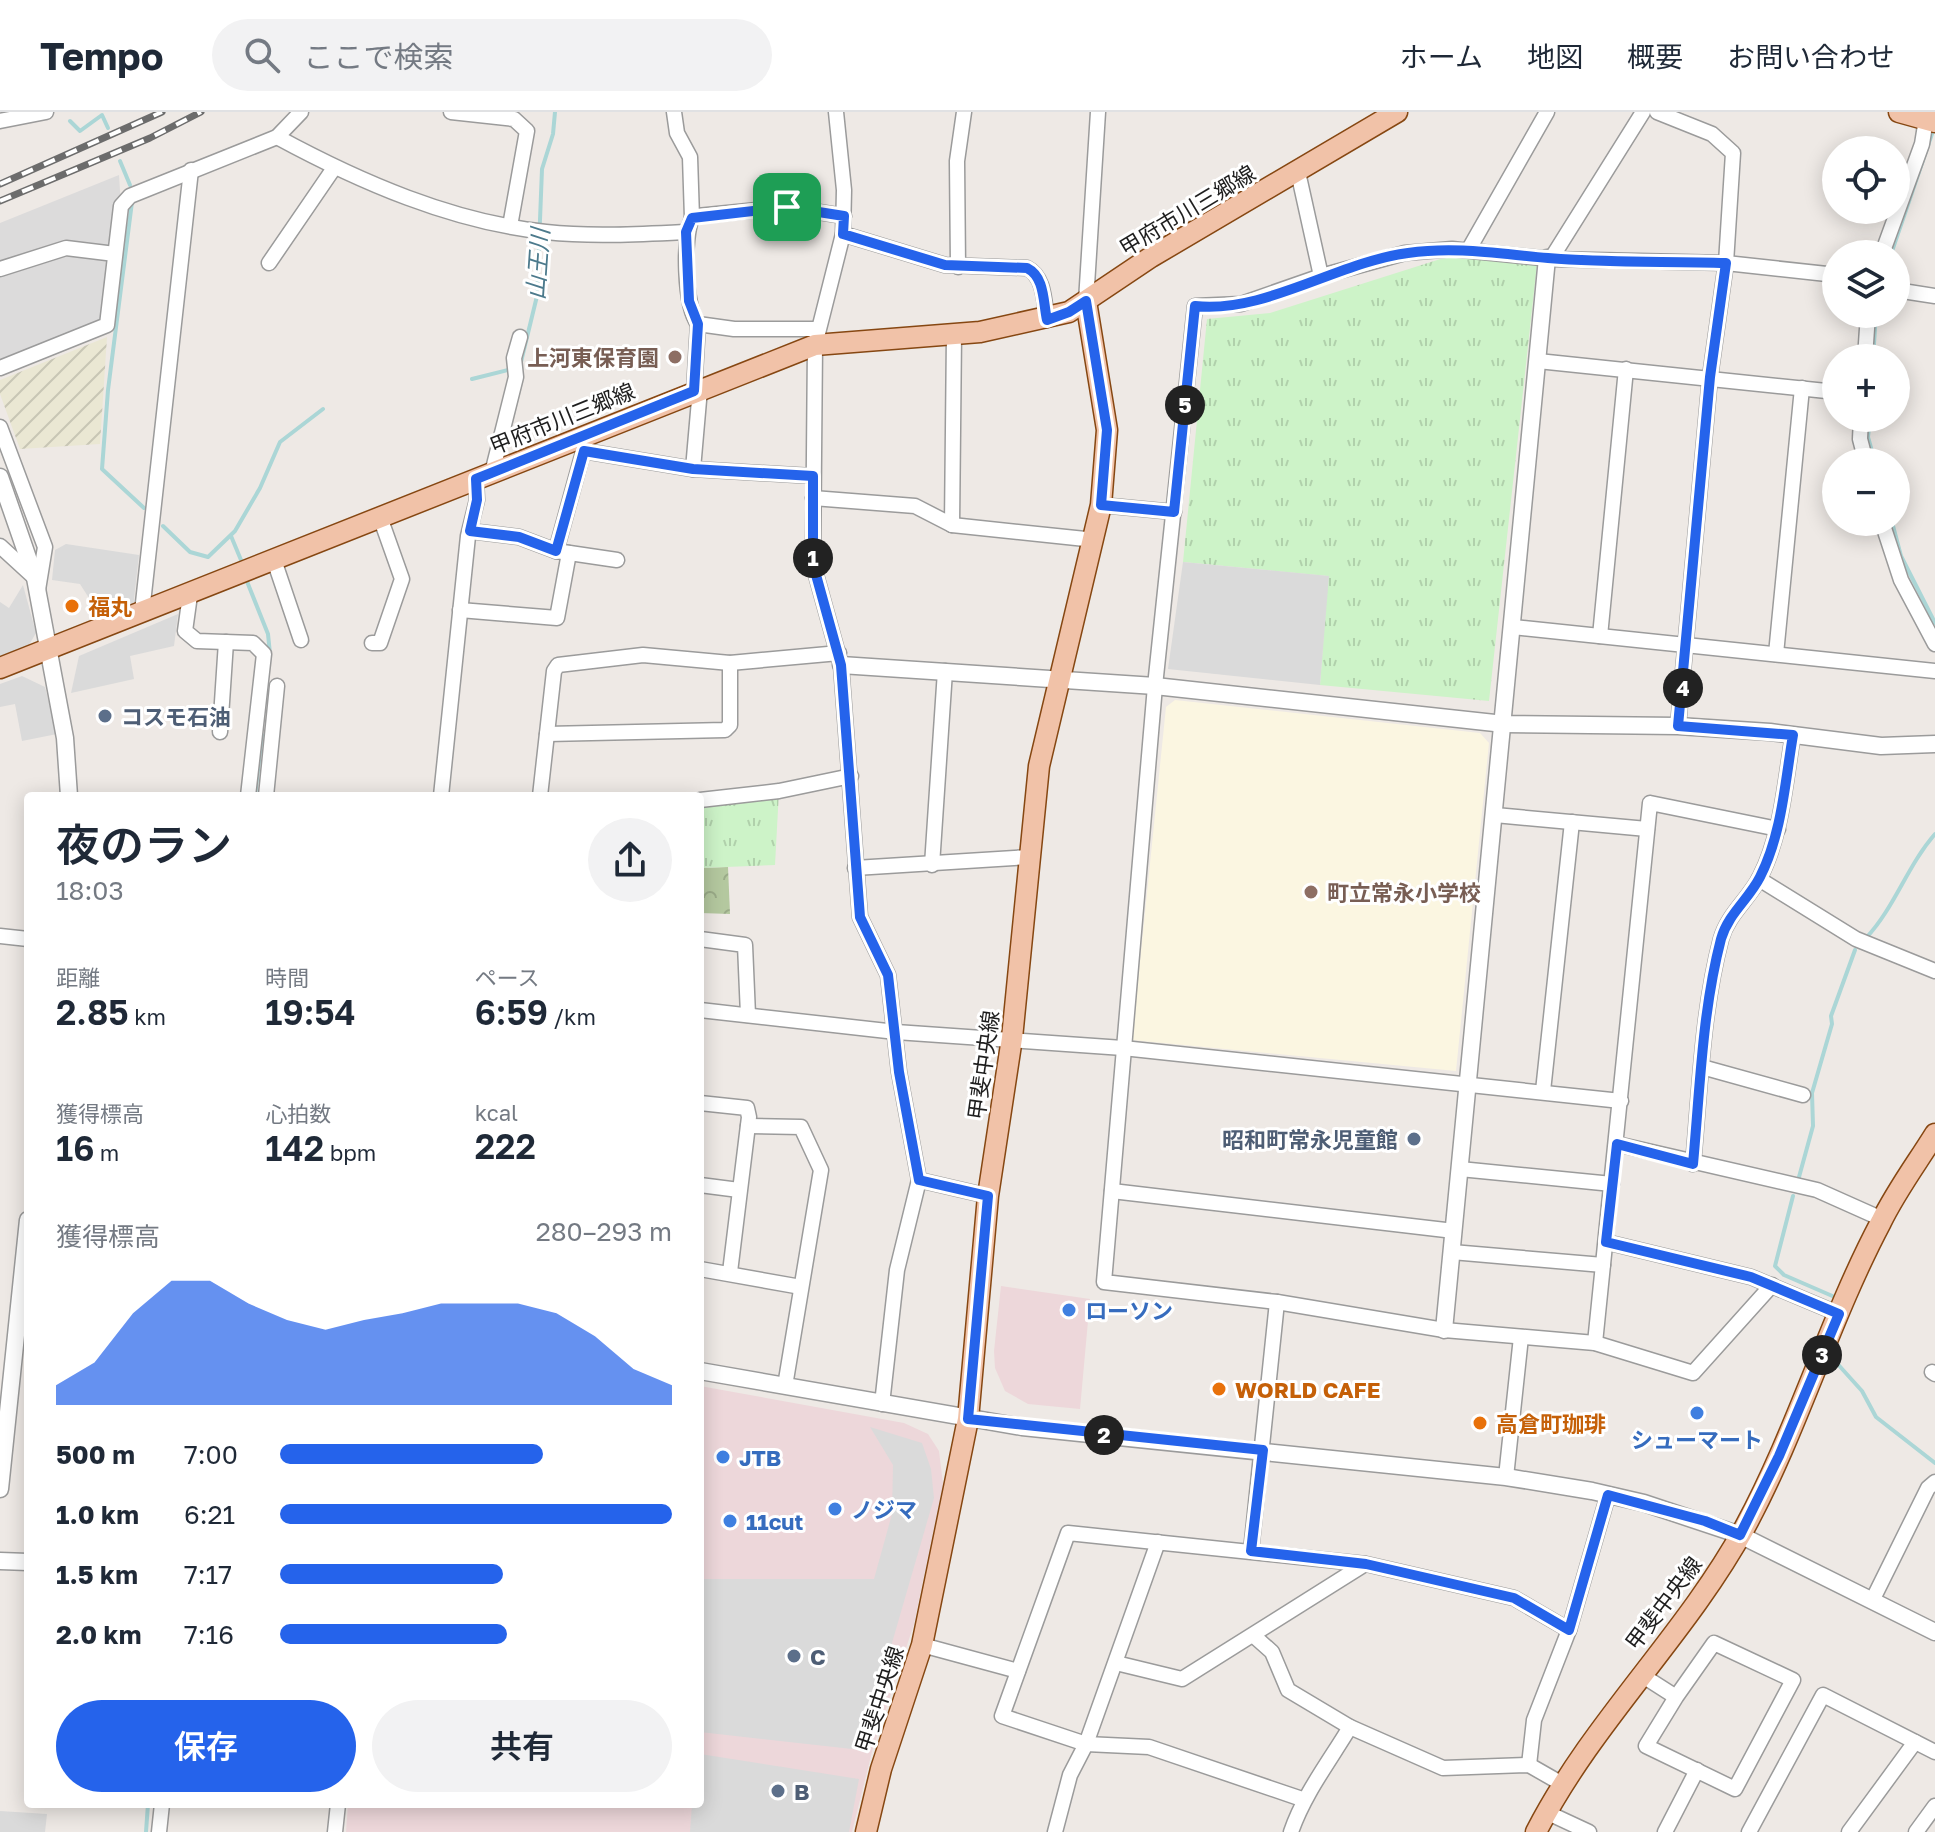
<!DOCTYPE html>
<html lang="ja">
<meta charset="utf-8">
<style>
:root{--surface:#fff;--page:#f2f2f3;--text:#1f2937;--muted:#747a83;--line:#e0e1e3;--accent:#2563eb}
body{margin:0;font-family:"Golos Text","Noto Sans JP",sans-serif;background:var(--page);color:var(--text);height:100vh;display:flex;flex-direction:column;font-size:30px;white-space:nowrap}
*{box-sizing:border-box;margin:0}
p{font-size:26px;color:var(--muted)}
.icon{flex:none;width:44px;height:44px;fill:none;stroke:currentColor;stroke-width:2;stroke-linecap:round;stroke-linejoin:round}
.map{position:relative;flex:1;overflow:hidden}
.panel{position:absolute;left:24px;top:680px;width:680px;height:1016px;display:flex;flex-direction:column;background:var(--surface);border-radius:8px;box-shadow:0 4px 20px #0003}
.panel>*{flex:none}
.buttons{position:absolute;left:1822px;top:24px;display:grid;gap:16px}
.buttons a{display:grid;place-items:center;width:88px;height:88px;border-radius:50%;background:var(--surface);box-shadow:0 4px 20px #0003;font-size:40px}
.pin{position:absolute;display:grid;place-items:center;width:68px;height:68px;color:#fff;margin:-34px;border-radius:16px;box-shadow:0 4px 12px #0006}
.km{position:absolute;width:40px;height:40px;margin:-20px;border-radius:50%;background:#222;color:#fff;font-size:22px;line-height:40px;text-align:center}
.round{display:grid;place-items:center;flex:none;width:84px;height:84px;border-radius:42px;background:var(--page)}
.overview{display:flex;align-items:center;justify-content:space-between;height:136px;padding:0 32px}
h1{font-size:44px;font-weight:600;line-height:60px}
.figures{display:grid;grid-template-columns:repeat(3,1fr);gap:12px;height:136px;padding:8px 32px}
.figures div{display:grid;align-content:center}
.figures b{font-size:34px;font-weight:600}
.figures small{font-size:22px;font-weight:400}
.figures p{font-size:22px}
.chart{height:224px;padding:16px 32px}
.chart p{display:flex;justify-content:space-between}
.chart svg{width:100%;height:144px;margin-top:8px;fill:var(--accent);opacity:.7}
.cta{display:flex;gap:16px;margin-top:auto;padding:16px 32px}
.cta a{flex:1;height:92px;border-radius:48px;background:var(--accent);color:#fff;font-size:32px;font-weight:600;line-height:92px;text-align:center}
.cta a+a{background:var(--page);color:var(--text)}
ul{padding:0 32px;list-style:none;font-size:26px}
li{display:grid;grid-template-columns:128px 96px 1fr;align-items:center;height:60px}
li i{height:20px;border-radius:10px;background:var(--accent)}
header{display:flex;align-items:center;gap:48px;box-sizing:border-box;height:112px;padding:0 40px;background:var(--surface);border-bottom:2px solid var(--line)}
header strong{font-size:38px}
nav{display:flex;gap:44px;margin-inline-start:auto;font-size:28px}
.search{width:560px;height:72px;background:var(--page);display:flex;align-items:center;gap:20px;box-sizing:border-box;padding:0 28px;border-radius:44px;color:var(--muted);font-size:30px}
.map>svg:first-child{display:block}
.residential{fill:#dcdbdb}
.commercial{fill:#edd7da}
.education{fill:#fbf6e1}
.farmland{fill:url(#farmland-furrows)}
.forest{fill:url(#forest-crowns)}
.park{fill:url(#park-tufts)}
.parking{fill:#dadada}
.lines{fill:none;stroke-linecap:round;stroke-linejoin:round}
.stream{stroke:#abd6d6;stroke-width:4}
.minor-casing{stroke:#9b9b9b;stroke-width:17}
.tertiary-casing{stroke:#9b9b9b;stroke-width:19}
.primary-casing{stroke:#864712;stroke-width:23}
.minor{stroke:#fff;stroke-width:14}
.tertiary{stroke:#fff;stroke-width:16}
.primary{stroke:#f1c2a8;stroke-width:20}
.rail-casing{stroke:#6c6c6c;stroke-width:7}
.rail{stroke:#fff;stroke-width:4;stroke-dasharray:12;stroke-linecap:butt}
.route-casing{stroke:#fff;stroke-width:16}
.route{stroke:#2563eb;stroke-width:10}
.education-dot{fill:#8d6e63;stroke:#fff;stroke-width:3}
.food-dot{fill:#e8710a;stroke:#fff;stroke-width:3}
.service-dot{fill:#5c6f8a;stroke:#fff;stroke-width:3}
.shop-dot{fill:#3f7fe0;stroke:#fff;stroke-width:3}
.labels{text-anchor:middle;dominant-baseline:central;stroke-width:6;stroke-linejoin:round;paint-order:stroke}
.street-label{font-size:22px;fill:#1e1e1e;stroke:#fff}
.education-label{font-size:22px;font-weight:bold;fill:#785e54;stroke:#fff;text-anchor:end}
.food-label{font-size:22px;font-weight:bold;fill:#c56008;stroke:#fff;text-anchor:start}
.service-label{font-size:22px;font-weight:bold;fill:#4e5e75;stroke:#fff;text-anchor:start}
.shop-label{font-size:22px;font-weight:bold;fill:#366cbe;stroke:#fff;text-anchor:start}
.water-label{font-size:24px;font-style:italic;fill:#4c7a8c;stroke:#fff}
</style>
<header>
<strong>Tempo</strong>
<div class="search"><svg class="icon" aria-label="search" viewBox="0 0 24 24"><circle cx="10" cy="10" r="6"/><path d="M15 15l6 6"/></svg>ここで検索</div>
<nav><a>ホーム</a><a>地図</a><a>概要</a><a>お問い合わせ</a></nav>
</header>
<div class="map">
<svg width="1935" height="1720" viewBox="0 0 1935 1720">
<defs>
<pattern id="farmland-furrows" width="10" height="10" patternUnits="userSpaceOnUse" patternTransform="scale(2)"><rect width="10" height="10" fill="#eae7d3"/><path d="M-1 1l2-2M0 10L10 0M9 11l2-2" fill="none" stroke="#c8c6b5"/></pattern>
<pattern id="forest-crowns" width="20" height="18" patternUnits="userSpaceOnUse" patternTransform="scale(2)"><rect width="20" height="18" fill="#b4c89f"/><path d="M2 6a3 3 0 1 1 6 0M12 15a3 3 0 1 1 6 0" fill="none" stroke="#9aab88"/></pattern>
<pattern id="park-tufts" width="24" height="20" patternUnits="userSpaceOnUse" patternTransform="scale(2)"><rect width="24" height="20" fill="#cdf3c8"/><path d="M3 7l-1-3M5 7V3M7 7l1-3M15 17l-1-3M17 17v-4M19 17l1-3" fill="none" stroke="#b0d0ab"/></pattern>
</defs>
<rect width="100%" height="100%" fill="#eee9e5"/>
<polygon class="residential" points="119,63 121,94 107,213 0,256 0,111"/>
<g class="commercial">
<polygon points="1001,1174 1090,1187 1080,1297 1028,1292 1005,1279 995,1256 994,1239"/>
<polygon points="700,1274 904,1311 928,1322 939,1339 943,1372 914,1512 873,1636 852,1720 346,1720 348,1692 700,1692"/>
</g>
<polygon class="education" points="1175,588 1480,621 1489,631 1456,959 1132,928 1166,595"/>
<polygon class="farmland" points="107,225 100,332 20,337 0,282 0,268"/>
<polygon class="forest" points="728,755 730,802 700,801 700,756"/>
<g class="park">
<polygon points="1453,143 1537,152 1489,589 1320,573 1328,464 1183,450 1207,207 1270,201"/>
<polygon points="779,679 775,753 700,756 700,688"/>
</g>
<g class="parking">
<polygon points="66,432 139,443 133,496 103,508 80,472 52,468 55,438"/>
<polygon points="1183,450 1329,464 1320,573 1168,557"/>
<polygon points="23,473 36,521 26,538 0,550 0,490 9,496"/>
<polygon points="178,502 174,534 130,544 134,567 71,581 79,544"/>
<polygon points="22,564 45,575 57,622 22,629 15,592 0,595 0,572"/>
<polygon points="870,1315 922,1331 931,1357 934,1386 861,1638 700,1620 700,1467 874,1467 892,1402 893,1353"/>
<polygon points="700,1642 859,1667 849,1720 690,1720 692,1692 700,1692"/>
<polygon points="0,1699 47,1702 45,1720 0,1720"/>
</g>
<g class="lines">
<g class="stream">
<polyline points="70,9 80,19 102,3 108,16"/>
<polyline points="120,49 130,73"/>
<polyline points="132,90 108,278 102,357 144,396"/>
<polyline points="1891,142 1934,16"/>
<polyline points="1873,246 1876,202"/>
<polyline points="520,254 537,184 542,57 553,22 555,0"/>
<polyline points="472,267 512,257"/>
<polyline points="1870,306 1868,325 1875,350"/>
<polyline points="1892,410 1901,444 1935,511"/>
<polyline points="163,414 190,440 208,445 235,419 260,376 280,330 323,297"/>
<polyline points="231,424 241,448"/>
<polyline points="246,467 268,522 270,542"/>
<polyline points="255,684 262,623"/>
<path d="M1866,826C1895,795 1907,754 1935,722"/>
<polyline points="1799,1065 1813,1014 1812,981 1832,912 1831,904 1855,838"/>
<polyline points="1793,1084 1775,1154 1784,1163 1837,1186"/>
<polyline points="1834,1248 1862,1279 1876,1305 1935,1351"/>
<polyline points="146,1720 148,1692"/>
</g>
<defs>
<g id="minor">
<polyline points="451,0 514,7 527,19 510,114"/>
<polyline points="674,0 677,21 690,45 692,106"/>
<polyline points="836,0 844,78 843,122 815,233 813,452 841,553 860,805 888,863 899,960 919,1068 897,1158 882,1292"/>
<polyline points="1657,0 1712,22 1733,41 1726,151 1710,265 1678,614"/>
<polyline points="0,9 46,0"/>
<path d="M277,25C360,70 452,110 546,120C592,125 640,122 686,120"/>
<polyline points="1298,60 1321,164"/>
<path d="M843,122L945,153L1027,156C1045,165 1044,190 1047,208"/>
<polyline points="1469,137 1547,0"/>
<polyline points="1882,142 1922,32 1926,7"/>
<polyline points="1551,147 1643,0"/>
<polyline points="269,151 334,56"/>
<polyline points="958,155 957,49 964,0"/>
<polyline points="0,157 66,136 115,142"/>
<polyline points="1896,178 1935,184"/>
<polyline points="1086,189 1098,0"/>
<path d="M817,217H734L698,212C684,193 683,127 692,106L697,104L787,95L844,104"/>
<polyline points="1865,246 1868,202"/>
<polyline points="1538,249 1836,280"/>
<polyline points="0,256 107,213 121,94 130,84 277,25 301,0"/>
<polyline points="694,279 698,212"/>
<polyline points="1861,306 1860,327 1866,350"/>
<polyline points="0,315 45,435 38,478"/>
<polyline points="584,339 693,357 813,364"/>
<polyline points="693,357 700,277"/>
<polyline points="492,361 516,265 514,246 520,225"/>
<polyline points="813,386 915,394 952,413 1095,428"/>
<polyline points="1101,393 1174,400"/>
<polyline points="1882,410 1901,468 1935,532"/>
<polyline points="952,413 954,222"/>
<polyline points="470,419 519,425 556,439 617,448"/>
<polyline points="0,434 35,466"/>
<polyline points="556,439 585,333"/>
<polyline points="274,448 301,528"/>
<polyline points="190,483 185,519 197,529 253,531 264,542 248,684"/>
<polyline points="460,498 557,506 569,441"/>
<polyline points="142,500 191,58"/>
<polyline points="1513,515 1935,559"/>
<polyline points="1600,524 1626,257"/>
<polyline points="372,531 380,531 402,467 380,405"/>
<polyline points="1776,542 1802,276"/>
<polyline points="220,620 226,530"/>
<polyline points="547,622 725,618 730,613 730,551"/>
<polyline points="266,684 277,574"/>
<polyline points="441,684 468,424 477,388 476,367"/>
<polyline points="540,684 554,559 558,553 643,543 730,551 839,541"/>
<polyline points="700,688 779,679 851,664"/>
<polyline points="1495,703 1647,717"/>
<polyline points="932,753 945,559"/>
<polyline points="855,756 1029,745"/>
<polyline points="1759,767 1856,827 1935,859"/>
<polyline points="0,824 28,827"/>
<polyline points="700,827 745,833 748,903"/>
<polyline points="700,898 896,920 1123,936 1621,989"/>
<polyline points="1702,955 1803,983"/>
<polyline points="1543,979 1572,710"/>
<polyline points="700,991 747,996 749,1005 730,1160"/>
<polyline points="748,1014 801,1015 821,1058 785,1274"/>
<polyline points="1617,1032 1817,1078 1882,1107"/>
<path d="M1693,1052C1700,977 1702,900 1721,827C1728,802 1749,787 1760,765C1782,722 1785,670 1793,623"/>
<polyline points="1460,1057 1612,1072"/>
<polyline points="919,1068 988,1084"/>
<polyline points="700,1073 739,1078"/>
<polyline points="1112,1079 1454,1119"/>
<polyline points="1606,1130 1751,1165 1839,1202"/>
<polyline points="1452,1140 1603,1153"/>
<polyline points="700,1157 801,1175"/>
<polyline points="1772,1173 1693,1261 1595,1231 1444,1218 1277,1190 1104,1170 1155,574 1195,194 1241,192 1321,164 1405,141 1452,137 1551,147 1726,151 1836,163"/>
<polyline points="1595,1231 1650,691 1778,717"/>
<polyline points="1932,1260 1935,1262"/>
<polyline points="1506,1365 1521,1225"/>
<polyline points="1251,1439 1277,1190"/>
<polyline points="1872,1489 1928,1376 1935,1370"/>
<polyline points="1254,1524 1272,1540 1288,1578 1350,1615 1443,1656 1529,1653 1564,1673"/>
<polyline points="922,1533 1018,1559"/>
<polyline points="1116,1551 1182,1567 1365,1452"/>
<polyline points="1640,1562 1676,1585 1714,1531 1793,1568 1735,1677 1646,1634 1676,1585"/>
<polyline points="1529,1653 1534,1608 1569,1518"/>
<polyline points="1302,1687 1149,1635 1086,1632 1002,1604 1068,1421 1366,1452 1514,1486 1569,1518 1608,1383"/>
<polyline points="1546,1700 1589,1720"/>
<polyline points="159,1720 162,1692"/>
<polyline points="335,1720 338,1692"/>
<polyline points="1055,1720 1070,1663 1086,1632 1158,1430"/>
<path d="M1291,1720C1304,1682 1329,1650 1350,1615"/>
<polyline points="1665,1720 1697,1658"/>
<polyline points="1749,1720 1823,1583 1935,1640"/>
<polyline points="1849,1720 1915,1630"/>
<polyline points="1916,1720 1935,1694"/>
</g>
<g id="tertiary">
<polyline points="0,365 35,466 65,626 69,684"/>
<polyline points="841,553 1155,574 1504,612 1678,614 1770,620 1881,634 1935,632"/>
<polyline points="1444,1218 1547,146"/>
<polyline points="700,1259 1022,1315 1506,1365 1592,1379 1644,1391 1740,1423 1935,1520"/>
<polyline points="0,1377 28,1108"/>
<polyline points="0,1449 28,1450"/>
</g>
<g id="primary">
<polyline points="1899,0 1935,10"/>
<polyline points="0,556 815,233 980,220 1069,200 1151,145 1397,0"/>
<polyline points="866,1720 881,1657 922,1533 968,1307 988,1084 1012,926 1039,654 1101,393 1107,318 1086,189"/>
<path d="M1536,1720C1593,1609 1686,1523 1745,1415C1798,1317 1829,1208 1881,1110C1896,1079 1917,1051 1935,1022"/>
</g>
</defs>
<use href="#minor" class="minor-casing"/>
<use href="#tertiary" class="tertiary-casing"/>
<use href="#primary" class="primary-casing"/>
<use href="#minor" class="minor"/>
<use href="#tertiary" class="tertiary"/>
<use href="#primary" class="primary"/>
<defs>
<g id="rail">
<polyline points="0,72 162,0"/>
<polyline points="0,89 150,26 201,0"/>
</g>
</defs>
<use href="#rail" class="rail-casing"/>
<use href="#rail" class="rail"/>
</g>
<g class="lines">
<defs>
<path id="route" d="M787,95L844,104L843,122L945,153L1027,156C1045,165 1043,190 1047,208L1069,200L1086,189L1107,318L1101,393L1174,400L1195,194C1264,202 1338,150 1408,141C1456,134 1500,142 1548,146C1607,151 1667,149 1726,151L1710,265L1678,614L1793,623C1785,670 1782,722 1760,765C1749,787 1728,802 1721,827C1702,900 1700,977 1693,1052L1617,1032L1606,1130L1751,1165L1839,1202L1779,1344L1740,1423L1705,1409L1608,1383L1569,1518L1514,1486L1366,1452L1251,1439L1263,1338L968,1307L988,1084L919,1068L899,960L888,863L860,805L841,553L813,452V364L693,357L584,339L556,439L519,425L470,419L477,388L476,367L694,279L698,212L689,189L686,120L692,106Z"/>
</defs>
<use href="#route" class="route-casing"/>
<use href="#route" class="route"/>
</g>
<g class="education-dot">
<circle cx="675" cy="245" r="8"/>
<circle cx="1311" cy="780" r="8"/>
</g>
<g class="food-dot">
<circle cx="72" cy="494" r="8"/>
<circle cx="1219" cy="1277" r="8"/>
<circle cx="1480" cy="1311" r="8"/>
</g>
<g class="service-dot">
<circle cx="105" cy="604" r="8"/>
<circle cx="1414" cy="1027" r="8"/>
<circle cx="794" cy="1544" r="8"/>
<circle cx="778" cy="1679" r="8"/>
</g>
<g class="shop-dot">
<circle cx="1069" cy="1198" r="8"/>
<circle cx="1697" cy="1301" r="8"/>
<circle cx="723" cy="1345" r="8"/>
<circle cx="835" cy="1397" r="8"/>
<circle cx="730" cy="1409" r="8"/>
</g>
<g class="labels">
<g class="street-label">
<text transform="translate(1187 98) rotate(-31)">甲府市川三郷線</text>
<text transform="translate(562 306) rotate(-22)">甲府市川三郷線</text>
<text transform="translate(983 953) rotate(-82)">甲斐中央線</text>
<text transform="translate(1663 1491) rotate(-53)">甲斐中央線</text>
<text transform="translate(879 1587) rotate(-72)">甲斐中央線</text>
</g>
<g class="education-label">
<text x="659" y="245">上河東保育園</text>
<text x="1327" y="780" text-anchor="start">町立常永小学校</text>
</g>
<g class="food-label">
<text x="88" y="494">福丸</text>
<text x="1235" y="1277">WORLD CAFE</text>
<text x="1496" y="1311">高倉町珈琲</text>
</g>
<g class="service-label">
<text x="121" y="604">コスモ石油</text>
<text x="1398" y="1027" text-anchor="end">昭和町常永児童館</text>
<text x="810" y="1544">C</text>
<text x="794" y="1679">B</text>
</g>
<g class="shop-label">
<text x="1085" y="1198">ローソン</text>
<text x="1697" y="1327" text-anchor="middle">シューマート</text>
<text x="739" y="1345">JTB</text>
<text x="851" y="1397">ノジマ</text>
<text x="746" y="1409">11cut</text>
</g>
<g class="water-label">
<text transform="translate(537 152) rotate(-86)">山王川</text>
</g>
</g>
</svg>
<div class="buttons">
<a><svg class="icon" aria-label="locate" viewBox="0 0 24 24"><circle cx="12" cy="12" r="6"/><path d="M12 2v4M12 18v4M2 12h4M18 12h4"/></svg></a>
<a><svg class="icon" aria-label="layers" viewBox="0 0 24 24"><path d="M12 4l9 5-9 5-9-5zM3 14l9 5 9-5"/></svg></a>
<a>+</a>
<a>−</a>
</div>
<div class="pin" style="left:787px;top:95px;background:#1e9e55"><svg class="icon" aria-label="arrive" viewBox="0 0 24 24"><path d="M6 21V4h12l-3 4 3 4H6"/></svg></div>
<b class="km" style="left:813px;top:446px">1</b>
<b class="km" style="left:1104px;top:1323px">2</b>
<b class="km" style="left:1822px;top:1243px">3</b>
<b class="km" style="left:1683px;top:576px">4</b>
<b class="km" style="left:1185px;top:293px">5</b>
<section class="panel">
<div class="overview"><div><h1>夜のラン</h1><p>18:03</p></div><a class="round"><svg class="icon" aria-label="share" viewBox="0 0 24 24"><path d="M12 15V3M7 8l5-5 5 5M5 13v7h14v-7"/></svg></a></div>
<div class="figures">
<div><p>距離</p><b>2.85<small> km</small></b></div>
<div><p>時間</p><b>19:54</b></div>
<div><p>ペース</p><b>6:59<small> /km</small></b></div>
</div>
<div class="figures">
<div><p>獲得標高</p><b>16<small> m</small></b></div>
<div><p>心拍数</p><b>142<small> bpm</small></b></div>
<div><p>kcal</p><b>222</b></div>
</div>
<div class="chart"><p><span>獲得標高</span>280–293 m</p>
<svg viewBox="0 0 160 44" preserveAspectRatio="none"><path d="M0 44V38L10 31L20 16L30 6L40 6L50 13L60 18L70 21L80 18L90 16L100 13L110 13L120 13L130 16L140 23L150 33L160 38V44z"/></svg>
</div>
<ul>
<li><b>500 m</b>7:00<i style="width:67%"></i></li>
<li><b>1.0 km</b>6:21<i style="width:100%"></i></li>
<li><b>1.5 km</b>7:17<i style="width:57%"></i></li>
<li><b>2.0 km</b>7:16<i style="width:58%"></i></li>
</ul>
<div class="cta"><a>保存</a><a>共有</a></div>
</section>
</div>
